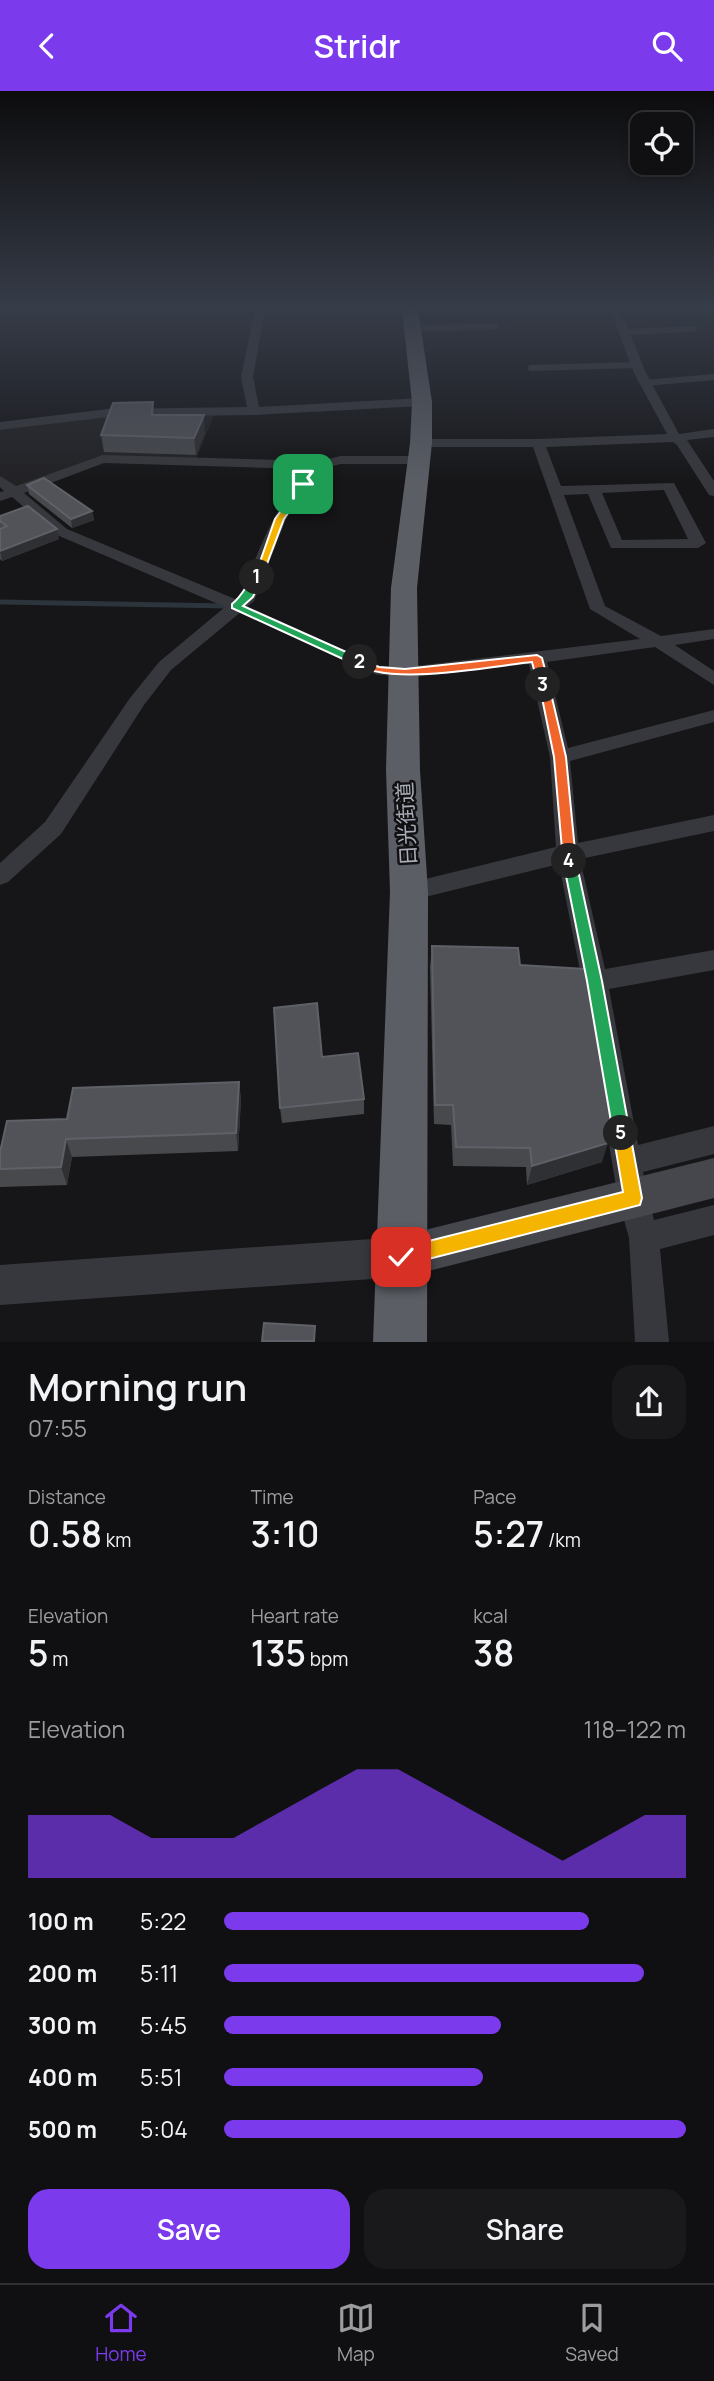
<!DOCTYPE html>
<meta charset="utf-8">
<style>
:root{--surface:#101012;--page:#19191b;--text:#f1f3f6;--muted:#9c9d9f;--line:#303032;--accent:#7c3aed}
body{margin:0;font-family:Manrope,"Noto Sans JP",sans-serif;background:var(--page);color:var(--text);height:100vh;display:flex;flex-direction:column;font-size:26px;white-space:nowrap}
*{box-sizing:border-box;margin:0}
p{font-size:23px;color:var(--muted)}
.icon{flex:none;width:38px;height:38px;fill:none;stroke:currentColor;stroke-width:2;stroke-linecap:round;stroke-linejoin:round}
.map{position:relative;height:1251px;overflow:hidden}
.side{display:flex;flex-direction:column;background:var(--surface);flex:1}
.side>*{flex:none}
.tools{position:absolute;left:630px;top:21px;display:grid;gap:14px}
.tools a{display:grid;place-items:center;width:63px;height:63px;border-radius:14px;background:var(--surface);box-shadow:0 4px 10px #0003,0 0 0 2px var(--line);font-size:35px}
.pin{position:absolute;display:grid;place-items:center;width:60px;height:60px;color:#fff;margin:-30px;border-radius:14px;box-shadow:0 4px 10px #0006}
.km{position:absolute;width:35px;height:35px;margin:-18px;border-radius:50%;background:#222;color:#fff;font-size:19px;line-height:35px;text-align:center}
.round{display:grid;place-items:center;flex:none;width:74px;height:74px;border-radius:21px;background:var(--page)}
.headline{display:flex;align-items:center;justify-content:space-between;height:119px;padding:0 28px}
h1{font-size:38px;font-weight:600;line-height:52px}
.stats{display:grid;grid-template-columns:repeat(3,1fr);gap:10px;height:119px;padding:7px 28px}
.stats div{display:grid;align-content:center}
.stats b{font-size:35px;font-weight:600}
.stats small{font-size:19px;font-weight:400}
.stats p{font-size:19px}
.chart{height:196px;padding:14px 28px}
.chart p{display:flex;justify-content:space-between}
.chart svg{width:100%;height:126px;margin-top:7px;fill:var(--accent);opacity:.7}
.cta{display:flex;gap:14px;margin-top:auto;padding:14px 28px}
.cta a{flex:1;height:80px;border-radius:21px;background:var(--accent);color:#fff;font-size:28px;font-weight:600;line-height:80px;text-align:center}
.cta a+a{background:var(--page);color:var(--text)}
ul{padding:0 28px;list-style:none;font-size:23px}
li{display:grid;grid-template-columns:112px 84px 1fr;align-items:center;height:52px}
li i{height:18px;border-radius:9px;background:var(--accent)}
header{display:flex;justify-content:space-between;align-items:center;height:91px;padding:0 28px;background:var(--accent);color:#fff;font-size:32px;font-weight:600}
.tabs{display:flex;justify-content:space-around;align-items:center;height:98px;border-top:2px solid var(--line);background:var(--surface);font-size:19px;color:var(--muted)}
.tabs a{display:grid;justify-items:center;gap:4px}
.tabs .current{color:var(--accent)}
.map>svg:first-child{display:block}
.built{fill:#222225}
.lines{fill:none;stroke-linecap:round;stroke-linejoin:round}
.stream{stroke:#2c353c;stroke-width:5}
.service-far1{stroke:#37383d;stroke-width:6}
.service{stroke:#37383d;stroke-width:9}
.minor{fill:#37383d;fill-rule:evenodd}
.tertiary{fill:#37383d;fill-rule:evenodd}
.secondary{fill:#45474d;fill-rule:evenodd}
.trunk{fill:#5b5e65;fill-rule:evenodd}
.wall{fill:#47494d}
.shaded-wall{fill:#2f3033}
.building{fill:#525359;stroke:#5f6168;stroke-width:2}
.split-1{fill:#f5b400;stroke:#fff;stroke-width:2}
.split-2{fill:#22a559;stroke:#fff;stroke-width:2}
.split-3{fill:#f0652b;stroke:#fff;stroke-width:2}
.split-4{fill:#f0652b;stroke:#fff;stroke-width:2}
.split-5{fill:#22a559;stroke:#fff;stroke-width:2}
.split-6{fill:#f5b400;stroke:#fff;stroke-width:2}
.labels{text-anchor:middle;dominant-baseline:central;stroke-width:5;stroke-linejoin:round;paint-order:stroke}
.street-label{font-size:21px;fill:#a8adb8;stroke:#111113}
</style>
<header><svg class="icon" aria-label="back" viewBox="0 0 24 24"><path d="M15 5l-7 7 7 7"/></svg>Stridr<svg class="icon" aria-label="search" viewBox="0 0 24 24"><circle cx="10" cy="10" r="6"/><path d="M15 15l6 6"/></svg></header>
<div class="map">
<svg width="714" height="1251" viewBox="0 0 714 1251">
<rect width="100%" height="100%" fill="#161618"/>
<polygon class="built" points="214,324 196,369 99,368 15,398 0,385 0,339 105,326"/>
<g class="lines">
<polyline class="stream" points="0,511 228,515"/>
<g class="service-far1">
<polyline points="412,237 495,236"/>
<polyline points="622,241 694,238"/>
<polyline points="531,277 636,274"/>
<polyline points="645,292 714,286"/>
</g>
<polyline class="service" points="236,515 377,579 400,581"/>
<g class="minor">
<polygon points="255,218 265,218 253,286 259,316 422,307 428,311 422,315 254,324 108,326 0,339 0,331 108,318 247,316 241,286"/>
<path d="M610,218H620L646,282L679,343L714,338V346L687,349L714,390V405L709,404L677,354L673,351L546,356L561,395L674,392L706,452L698,457H611L588,403L564,404L605,515L661,545L714,538V548L675,554L714,580V594L655,556L547,571L568,657L714,619V631L570,670L578,752L714,724V740L580,768L605,878L714,859V879L609,898L638,1054L714,1035V1063L643,1081L654,1129L714,1114V1144L660,1158L669,1251H635L629,1147L618,1107L582,890L559,773L409,810L401,807L397,801L401,795L409,792L556,756L550,666L529,573L405,587L396,581L399,577L640,548L590,518L533,356H421L414,352L421,348H538L667,343L634,282ZM664,399L688,448L622,449L602,402Z"/>
<path d="M103,364L320,370L341,365H419L426,369L419,373H341L325,377L299,406L286,428L254,510L171,579L144,614L61,743L8,791L0,794V772L45,731L130,607L159,571L225,516L57,444L12,406L0,410V401L4,400L0,396V385L16,395ZM104,372L309,378C274,416 260,456 241,504L235,508L67,438L24,402Z"/>
</g>
<polygon class="tertiary" points="401,1146 415,1152 421,1166 415,1180 401,1186 0,1214 0,1174"/>
<polygon class="secondary" points="714,1067 714,1107 401,1187 386,1181 380,1166 386,1151 401,1145"/>
<polygon class="trunk" points="402,218 418,218 432,311 432,352 417,497 420,679 428,801 427,1251 373,1251 390,801 386,679 391,497 410,352 412,311"/>
</g>
<g class="wall">
<polygon points="155,324 205,341 196,364 104,361 101,344"/>
<polygon points="27,394 92,420 94,429 72,437 29,403"/>
<polygon points="0,425 59,448 2,470 0,468"/>
<polygon points="432,855 520,874 602,1071 527,1094 526,1076 453,1075 451,1034 434,1033 430,876"/>
<polygon points="322,966 364,1008 364,1023 282,1032 280,1017"/>
<polygon points="239,991 241,1009 238,1060 72,1066 67,1094 0,1096 0,1061 67,1028"/>
</g>
<g class="shaded-wall">
<polygon points="204,324 205,341 196,364 194,347"/>
<polygon points="92,420 94,429 72,437 71,428"/>
<polygon points="57,438 59,448 2,470 0,460"/>
<polygon points="239,991 241,1009 238,1060 236,1042"/>
<polygon points="66,1048 72,1066 67,1094 61,1076"/>
<polygon points="608,1052 602,1071 527,1094 532,1075"/>
</g>
<g class="building">
<polygon points="153,311 152,324 204,324 194,347 101,344 113,312"/>
<polygon points="44,387 92,420 71,428 27,394"/>
<polygon points="28,415 57,438 0,460 0,438 7,435 0,430 0,425"/>
<polygon points="432,855 518,857 520,874 585,878 612,1037 608,1052 532,1075 530,1057 456,1056 453,1014 435,1014"/>
<polygon points="317,912 322,966 358,962 364,1008 280,1017 274,917"/>
<polygon points="239,991 236,1042 66,1048 61,1076 0,1078 0,1061 7,1030 67,1028 73,997"/>
<polygon points="264,1232 315,1235 314,1250 262,1250"/>
</g>
<linearGradient id="sky" x2="0" y2="1"><stop stop-color="#0c0c0d"/><stop offset="0.55" stop-color="#363c48"/><stop offset="1" stop-color="#363c48" stop-opacity="0"/></linearGradient>
<rect width="714" height="393" fill="url(#sky)"/>
<polygon class="split-1" points="303,390 308,393 284,428 262,486 254,488 275,428"/>
<path class="split-2" d="M257,483L262,486L253,506L243,515L364,569V574H356L232,517V513C244,504 248,489 257,483Z"/>
<path class="split-3" d="M537,564L542,567L549,594L543,598L538,594L532,571C492,575 385,597 354,571L360,568L379,576L405,578Z"/>
<polygon class="split-4" points="539,592 549,594 566,666 576,770 569,775 563,770 554,666"/>
<polygon class="split-5" points="569,766 576,770 602,890 630,1042 627,1048 621,1050 615,1048 613,1042 587,890 563,770"/>
<polygon class="split-6" points="621,1034 627,1036 630,1042 642,1107 640,1114 401,1175 395,1173 392,1166 395,1159 401,1157 623,1101 613,1042 615,1036"/>
<g class="labels">
<g class="street-label">
<text transform="translate(406 733) rotate(-93)">日光街道</text>
</g>
</g>
</svg>
<div class="tools">
<a><svg class="icon" aria-label="locate" viewBox="0 0 24 24"><circle cx="12" cy="12" r="6"/><path d="M12 2v4M12 18v4M2 12h4M18 12h4"/></svg></a>
</div>
<div class="pin" style="left:303px;top:393px;background:#1e9e55"><svg class="icon" aria-label="arrive" viewBox="0 0 24 24"><path d="M6 21V4h12l-3 4 3 4H6"/></svg></div>
<div class="pin" style="left:401px;top:1166px;background:#d93025"><svg class="icon" aria-label="check" viewBox="0 0 24 24"><path d="M5 12l5 5 9-10"/></svg></div>
<b class="km" style="left:257px;top:486px">1</b>
<b class="km" style="left:360px;top:571px">2</b>
<b class="km" style="left:543px;top:594px">3</b>
<b class="km" style="left:569px;top:770px">4</b>
<b class="km" style="left:621px;top:1042px">5</b>
</div>
<section class="side">
<div class="headline"><div><h1>Morning run</h1><p>07:55</p></div><a class="round"><svg class="icon" aria-label="share" viewBox="0 0 24 24"><path d="M12 15V3M7 8l5-5 5 5M5 13v7h14v-7"/></svg></a></div>
<div class="stats">
<div><p>Distance</p><b>0.58<small> km</small></b></div>
<div><p>Time</p><b>3:10</b></div>
<div><p>Pace</p><b>5:27<small> /km</small></b></div>
</div>
<div class="stats">
<div><p>Elevation</p><b>5<small> m</small></b></div>
<div><p>Heart rate</p><b>135<small> bpm</small></b></div>
<div><p>kcal</p><b>38</b></div>
</div>
<div class="chart"><p><span>Elevation</span>118–122 m</p>
<svg viewBox="0 0 160 44" preserveAspectRatio="none"><path d="M0 44V22L10 22L20 22L30 30L40 30L50 30L60 22L70 14L80 6L90 6L100 14L110 22L120 30L130 38L140 30L150 22L160 22V44z"/></svg>
</div>
<ul>
<li><b>100 m</b>5:22<i style="width:79%"></i></li>
<li><b>200 m</b>5:11<i style="width:91%"></i></li>
<li><b>300 m</b>5:45<i style="width:60%"></i></li>
<li><b>400 m</b>5:51<i style="width:56%"></i></li>
<li><b>500 m</b>5:04<i style="width:100%"></i></li>
</ul>
<div class="cta"><a>Save</a><a>Share</a></div>
</section>
<nav class="tabs">
<a class="current"><svg class="icon" aria-label="home" viewBox="0 0 24 24"><path d="M3 11l9-7 9 7M6 9v11h12V9"/></svg>Home</a>
<a><svg class="icon" aria-label="map" viewBox="0 0 24 24"><path d="M3 6l6-2 6 2 6-2v14l-6 2-6-2-6 2zM9 4v14M15 6v14"/></svg>Map</a>
<a><svg class="icon" aria-label="saved" viewBox="0 0 24 24"><path d="M7 4h10v16l-5-4-5 4z"/></svg>Saved</a>
</nav>
